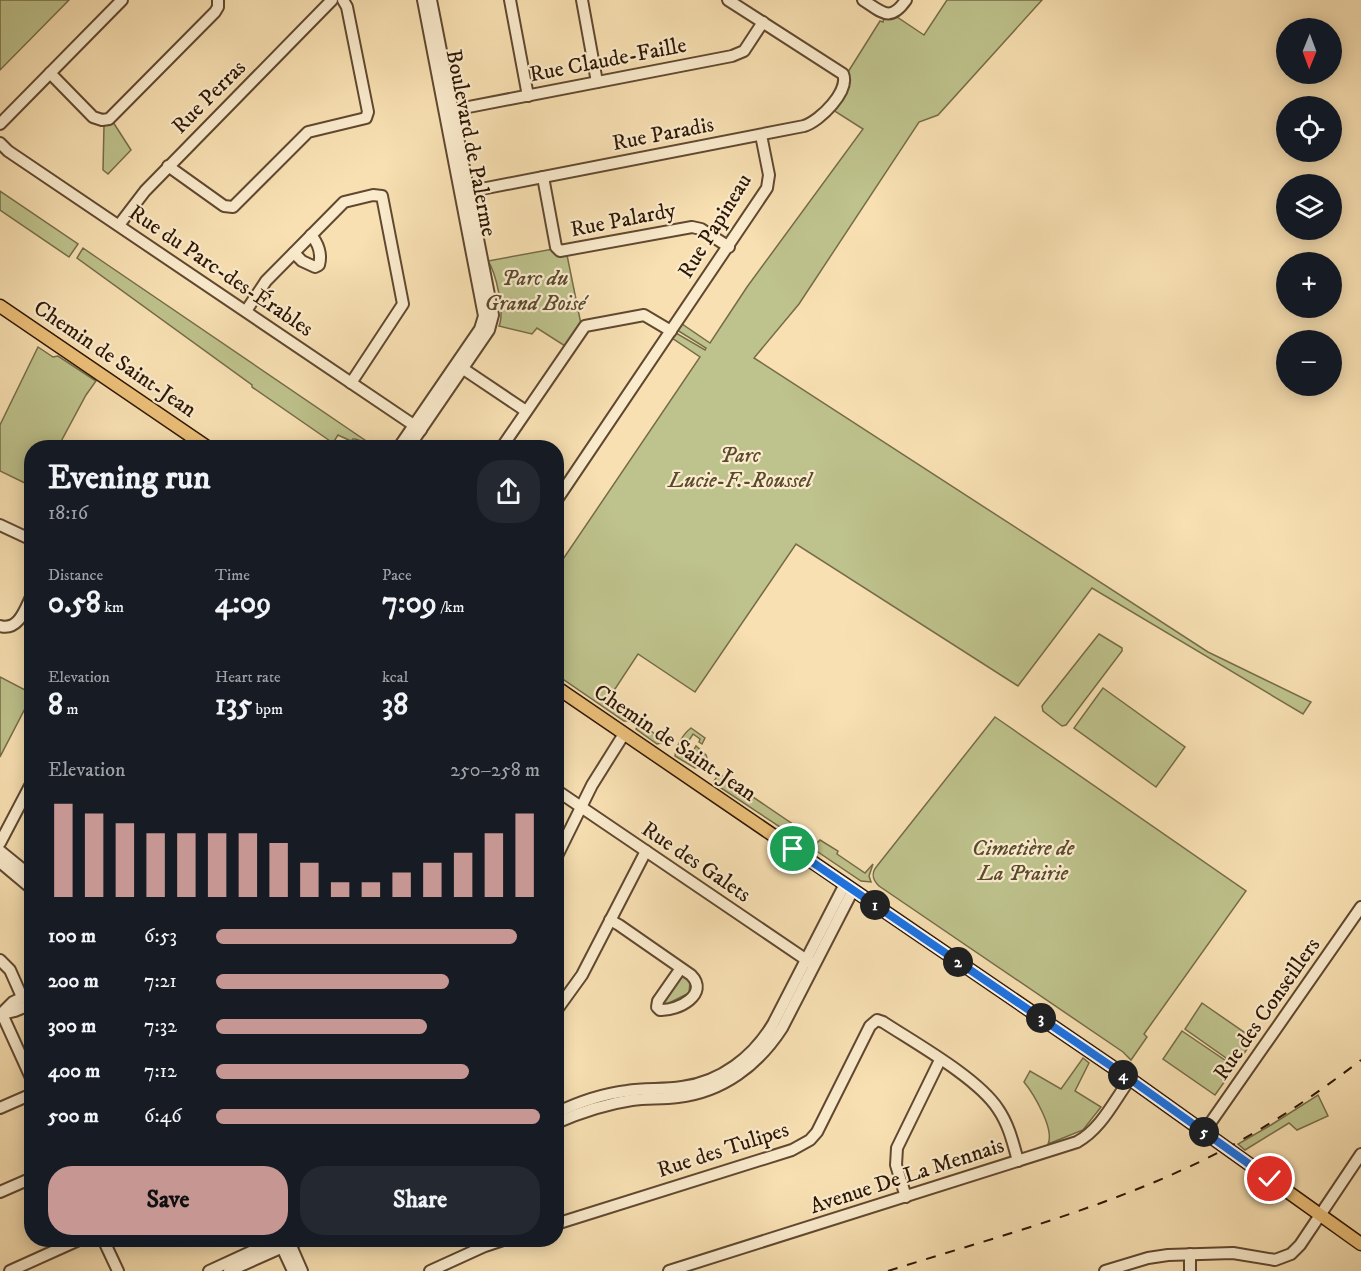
<!DOCTYPE html>
<meta charset="utf-8">
<style>
:root{--surface:#171b24;--page:#242831;--text:#f1f3f6;--muted:#9ea1a6;--accent:#c59692}
body{margin:0;font-family:"IM FELL DW Pica",serif;background:var(--page);color:var(--text);height:100vh;display:flex;flex-direction:column;font-size:22px;white-space:nowrap}
*{box-sizing:border-box;margin:0}
p{font-size:20px;color:var(--muted)}
.icon{flex:none;width:33px;height:33px;fill:none;stroke:currentColor;stroke-width:2;stroke-linecap:round;stroke-linejoin:round}
.map{position:relative;flex:1;overflow:hidden}
.drawer{position:absolute;left:24px;top:440px;width:540px;height:807px;display:flex;flex-direction:column;background:var(--surface);border-radius:24px;box-shadow:0 3px 15px #0003}
.drawer>*{flex:none}
.needle{width:39px;rotate:181deg}
.buttons{position:absolute;left:1276px;top:18px;display:grid;gap:12px}
.buttons a{display:grid;place-items:center;width:66px;height:66px;border-radius:50%;background:var(--surface);box-shadow:0 3px 15px #0003;font-size:30px}
.pin{position:absolute;display:grid;place-items:center;width:51px;height:51px;color:#fff;margin:-26px;border:3px solid #fff;border-radius:50%;box-shadow:0 2px 6px #0007}
.km{position:absolute;width:30px;height:30px;margin:-15px;border-radius:50%;background:#222;color:#fff;font-size:16px;line-height:30px;text-align:center}
.round{display:grid;place-items:center;flex:none;width:63px;height:63px;border-radius:24px;background:var(--page)}
.head{display:flex;align-items:center;justify-content:space-between;height:102px;padding:0 24px}
h1{font-size:33px;font-weight:700;line-height:45px}
.figures{display:grid;grid-template-columns:repeat(3,1fr);gap:9px;height:102px;padding:6px 24px}
.figures div{display:grid;align-content:center}
.figures b{font-size:30px;font-weight:700}
.figures small{font-size:16px;font-weight:400}
.figures p{font-size:16px}
.chart{height:168px;padding:12px 24px}
.chart p{display:flex;justify-content:space-between}
.chart svg{width:100%;height:108px;margin-top:6px;stroke:var(--accent);stroke-width:6}
.cta{display:flex;gap:12px;margin-top:auto;padding:12px 24px}
.cta a{flex:1;height:69px;border-radius:24px;background:var(--accent);color:#111;font-size:24px;font-weight:700;line-height:69px;text-align:center}
.cta a+a{background:var(--page);color:var(--text)}
ul{padding:0 24px;list-style:none;font-size:20px}
li{display:grid;grid-template-columns:96px 72px 1fr;align-items:center;height:45px}
li i{height:15px;border-radius:8px;background:var(--accent)}
.map>svg:first-child{display:block}
.green{fill:#bec28c;stroke:#766c48;stroke-width:1.5}
.lines{fill:none;stroke-linecap:round;stroke-linejoin:round}
.minor-casing{stroke:#604830;stroke-width:14}
.major-casing{stroke:#2e1604;stroke-width:15}
.minor{stroke:#faebcd;stroke-width:10}
.major{stroke:#ecc079;stroke-width:12}
.rail{stroke:#2e1604;stroke-width:2;stroke-dasharray:10 10;stroke-linecap:butt}
.route-casing{stroke:#fff;stroke-width:12}
.route{stroke:#1a73e8;stroke-width:8}
.labels{text-anchor:middle;dominant-baseline:central;stroke-width:4.5;stroke-linejoin:round;paint-order:stroke}
.street-label{font-size:22px;fill:#2e1604;stroke:#faebcd}
.park-label{font-size:22px;font-style:italic;fill:#594a2d;stroke:#faebcd}
</style>
<div class="map">
<svg width="1361" height="1271" viewBox="0 0 1361 1271">
<rect width="100%" height="100%" fill="#f8e0b2"/>
<filter id="stains"><feTurbulence type="fractalNoise" baseFrequency=".00333" numOctaves="4"/><feColorMatrix values="0 0 0 0 .2 0 0 0 0 .09 0 0 0 0 .02 0 0 0 .5 -.17"/></filter>
<radialGradient id="worn" r=".72"><stop offset=".6" stop-color="#630" stop-opacity="0"/><stop offset="1" stop-color="#630" stop-opacity=".3"/></radialGradient>
<g class="green">
<polygon points="0,0 69,0 0,70"/>
<polygon points="947,0 1042,0 938,115 919,122 799,304 754,358 1208,652 1311,702 1303,714 1092,588 1018,686 796,544 695,692 638,654 607,701 630,716 627,721 624,721 557,675 557,568 700,357 672,338 676,333 705,350 706,348 677,330 682,324 710,343 747,287 863,129 833,110 850,83 848,72 880,21 883,22 884,18 897,17 924,35"/>
<polygon points="113,122 131,150 108,174 103,170 104,125"/>
<polygon points="0,191 78,244 69,257 0,210"/>
<path d="M83,248L96,257L375,447C366,447 361,438 353,439L351,441L338,435L333,443L252,387V385L77,258Z"/>
<path d="M553,249L558,255H567L581,324L565,346L537,328L532,334L499,326C505,312 496,273 488,261Z"/>
<polygon points="38,347 53,357 58,356 96,381 86,395 58,447 32,447 31,486 0,471 0,425"/>
<polygon points="1099,634 1122,648 1122,651 1066,725 1062,726 1043,711 1042,706"/>
<polygon points="0,677 31,693 32,695 0,757"/>
<polygon points="1103,688 1185,747 1156,787 1074,728"/>
<path d="M995,717L1246,891L1144,1034L1147,1037L1131,1060L1123,1052L879,886C872,879 871,873 877,866Z"/>
<polygon points="640,723 655,734 659,730 666,736 661,743 657,744 636,729"/>
<path d="M691,728L705,738L702,744L699,742L700,739L693,734L684,748L692,753L696,746L706,755L707,758L704,765L695,768L675,756C676,746 683,734 691,728Z"/>
<polygon points="718,775 722,776 803,831 801,835 795,837 715,784 714,781"/>
<polygon points="820,840 838,851 837,854 865,873 873,864 869,876 871,882 861,881 812,848"/>
<polygon points="684,976 690,981 689,993 665,1005 663,1002 679,978"/>
<polygon points="1202,1003 1254,1039 1236,1065 1185,1029"/>
<polygon points="1182,1031 1235,1067 1215,1095 1163,1059"/>
<path d="M1083,1058L1089,1063L1075,1091L1101,1107L1083,1130L1048,1144C1055,1129 1033,1093 1024,1082L1030,1071L1061,1089Z"/>
<polygon points="1318,1095 1328,1116 1297,1130 1289,1123 1245,1150 1238,1144 1271,1125"/>
</g>
<g class="lines">
<defs>
<g id="minor">
<polyline points="510,0 528,96"/>
<polyline points="582,0 597,82"/>
<path d="M863,0C882,12 890,23 906,0"/>
<polyline points="50,73 93,117 102,120 109,119 215,12 218,7 218,0"/>
<polyline points="448,111 732,56 744,51 763,22"/>
<polyline points="0,124 122,0"/>
<polyline points="0,143 8,151 421,430"/>
<polyline points="168,166 224,206 233,207 308,132 366,118 368,112 347,7 343,0"/>
<polyline points="543,177 556,247 560,251 692,227 701,229 729,247"/>
<path d="M461,193L804,126C820,121 850,91 843,74L728,0"/>
<polyline points="119,225 145,191 332,0"/>
<path d="M294,253L302,261L315,267L319,265C322,254 318,243 311,235"/>
<polyline points="246,311 266,281 344,202 373,195 382,196 403,304 351,383"/>
<polyline points="459,366 526,411"/>
<polyline points="399,447 480,329 484,316 423,0"/>
<polyline points="409,447 489,330 493,315 431,0"/>
<polyline points="502,447 585,326 644,315 671,331"/>
<polyline points="556,501 767,188 769,175 761,135"/>
<polyline points="0,525 32,540"/>
<path d="M0,626C19,631 25,609 32,595"/>
<polyline points="556,790 811,963"/>
<polyline points="0,843 32,782"/>
<polyline points="0,851 32,877"/>
<polyline points="556,858 592,785 624,734"/>
<polyline points="0,862 32,889"/>
<path d="M610,920L619,925L691,975C710,994 678,1011 660,1010L657,1007L658,1001L681,968"/>
<polyline points="0,960 10,970 22,997"/>
<polyline points="556,1011 582,975 646,851"/>
<polyline points="2,1014 32,1080"/>
<polyline points="2,1014 15,1011 32,1004"/>
<polyline points="0,1015 13,1002 32,993"/>
<polyline points="0,1108 32,1094"/>
<path d="M556,1113C579,1102 602,1094 627,1091C645,1088 663,1090 682,1087C721,1082 753,1057 773,1024L845,884"/>
<path d="M556,1123C581,1112 605,1104 632,1100C647,1098 662,1099 678,1097C723,1092 758,1065 782,1028L853,890"/>
<polyline points="1204,1132 1361,907"/>
<polyline points="0,1192 32,1178"/>
<polyline points="906,1197 896,1165 897,1148 940,1060"/>
<path d="M556,1224L792,1150L810,1140L817,1132L870,1026L877,1020L883,1022C915,1043 978,1078 998,1109C1009,1125 1013,1143 1018,1161"/>
<polyline points="103,1239 118,1271"/>
<polyline points="288,1239 302,1271"/>
<polyline points="279,1241 293,1271"/>
<polyline points="1190,1254 1190,1271"/>
<polyline points="10,1271 81,1239"/>
<polyline points="209,1271 279,1239"/>
<polyline points="229,1271 301,1239"/>
<polyline points="430,1271 485,1246 506,1239"/>
<path d="M669,1271L1077,1142C1101,1129 1114,1101 1130,1079"/>
<polyline points="1105,1271 1148,1258 1168,1255 1233,1253 1275,1260 1291,1254 1300,1245 1361,1154"/>
</g>
<g id="major">
<polyline points="0,306 207,447"/>
<polyline points="556,687 1130,1079 1361,1244"/>
</g>
</defs>
<use href="#minor" class="minor-casing"/>
<use href="#major" class="major-casing"/>
<use href="#minor" class="minor"/>
<use href="#major" class="major"/>
<path class="rail" d="M888,1271C986,1240 1088,1213 1182,1170C1247,1141 1305,1103 1361,1060"/>
</g>
<g class="lines">
<defs>
<polyline id="route" points="793,849 1130,1079 1270,1179"/>
</defs>
<use href="#route" class="route-casing"/>
<use href="#route" class="route"/>
</g>
<g class="labels">
<g class="street-label">
<text transform="translate(608 60) rotate(-11)">Rue Claude-Faille</text>
<text transform="translate(209 97) rotate(-45)">Rue Perras</text>
<text transform="translate(663 134) rotate(-11)">Rue Paradis</text>
<text transform="translate(471 143) rotate(79)">Boulevard de Palerme</text>
<text transform="translate(623 220) rotate(-11)">Rue Palardy</text>
<text transform="translate(715 226) rotate(-58)">Rue Papineau</text>
<text transform="translate(221 271) rotate(34)">Rue du Parc-des-Érables</text>
<text transform="translate(115 359) rotate(34)">Chemin de Saint-Jean</text>
<text transform="translate(675 743) rotate(34)">Chemin de Saint-Jean</text>
<text transform="translate(696 862) rotate(34)">Rue des Galets</text>
<text transform="translate(1267 1009) rotate(-55)">Rue des Conseillers</text>
<text transform="translate(723 1150) rotate(-18)">Rue des Tulipes</text>
<text transform="translate(907 1176) rotate(-18)">Avenue De La Mennais</text>
</g>
<g class="park-label">
<text x="535" y="278">Parc du<tspan x="535" dy="25">Grand Boisé</tspan></text>
<text x="740" y="455">Parc<tspan x="740" dy="25">Lucie-F.-Roussel</tspan></text>
<text x="1023" y="848">Cimetière de<tspan x="1023" dy="25">La Prairie</tspan></text>
</g>
</g>
<rect width="100%" height="100%" filter="url(#stains)"/>
<rect width="100%" height="100%" fill="url(#worn)"/>
</svg>
<div class="buttons">
<a><svg class="needle" viewBox="-14 -14 28 28"><path d="M0-13l5 13h-10z" fill="#e53935"/><path d="M0 13l5-13h-10z" fill="#9ea1a6"/></svg></a>
<a><svg class="icon" aria-label="locate" viewBox="0 0 24 24"><circle cx="12" cy="12" r="6"/><path d="M12 2v4M12 18v4M2 12h4M18 12h4"/></svg></a>
<a><svg class="icon" aria-label="layers" viewBox="0 0 24 24"><path d="M12 4l9 5-9 5-9-5zM3 14l9 5 9-5"/></svg></a>
<a>+</a>
<a>−</a>
</div>
<div class="pin" style="left:793px;top:849px;background:#1e9e55"><svg class="icon" aria-label="arrive" viewBox="0 0 24 24"><path d="M6 21V4h12l-3 4 3 4H6"/></svg></div>
<div class="pin" style="left:1270px;top:1179px;background:#d93025"><svg class="icon" aria-label="check" viewBox="0 0 24 24"><path d="M5 12l5 5 9-10"/></svg></div>
<b class="km" style="left:875px;top:905px">1</b>
<b class="km" style="left:958px;top:962px">2</b>
<b class="km" style="left:1041px;top:1018px">3</b>
<b class="km" style="left:1123px;top:1075px">4</b>
<b class="km" style="left:1204px;top:1132px">5</b>
<section class="drawer">
<div class="head"><div><h1>Evening run</h1><p>18:16</p></div><a class="round"><svg class="icon" aria-label="share" viewBox="0 0 24 24"><path d="M12 15V3M7 8l5-5 5 5M5 13v7h14v-7"/></svg></a></div>
<div class="figures">
<div><p>Distance</p><b>0.58<small> km</small></b></div>
<div><p>Time</p><b>4:09</b></div>
<div><p>Pace</p><b>7:09<small> /km</small></b></div>
</div>
<div class="figures">
<div><p>Elevation</p><b>8<small> m</small></b></div>
<div><p>Heart rate</p><b>135<small> bpm</small></b></div>
<div><p>kcal</p><b>38</b></div>
</div>
<div class="chart"><p><span>Elevation</span>250–258 m</p>
<svg viewBox="0 0 160 44" preserveAspectRatio="none"><path d="M5 44V6M15 44V10M25 44V14M35 44V18M45 44V18M55 44V18M65 44V18M75 44V22M85 44V30M95 44V38M105 44V38M115 44V34M125 44V30M135 44V26M145 44V18M155 44V10"/></svg>
</div>
<ul>
<li><b>100 m</b>6:53<i style="width:93%"></i></li>
<li><b>200 m</b>7:21<i style="width:72%"></i></li>
<li><b>300 m</b>7:32<i style="width:65%"></i></li>
<li><b>400 m</b>7:12<i style="width:78%"></i></li>
<li><b>500 m</b>6:46<i style="width:100%"></i></li>
</ul>
<div class="cta"><a>Save</a><a>Share</a></div>
</section>
</div>
